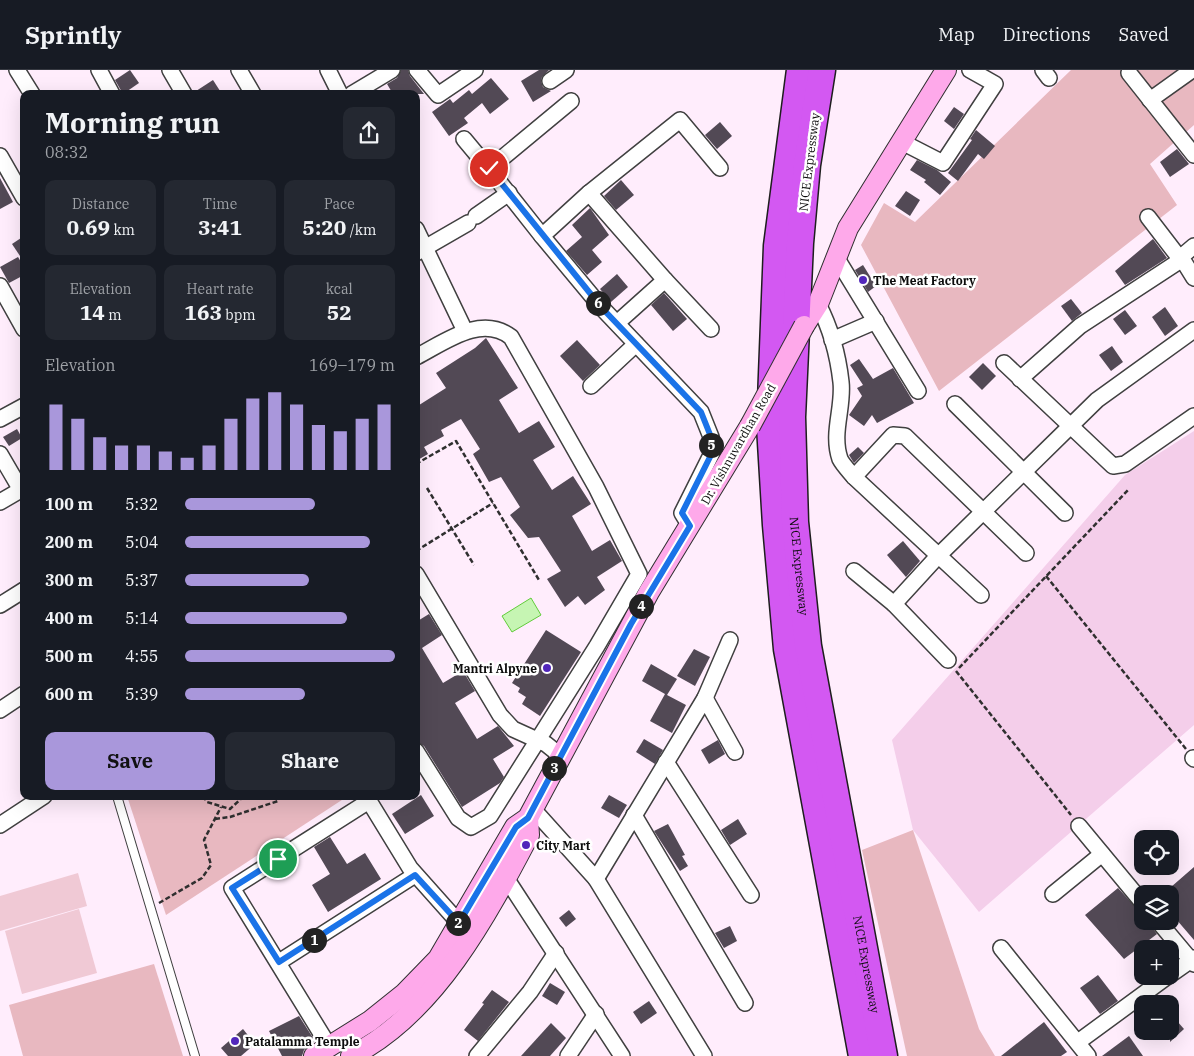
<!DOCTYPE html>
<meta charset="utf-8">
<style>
:root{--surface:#171b24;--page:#242831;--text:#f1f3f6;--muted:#9ea1a6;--line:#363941;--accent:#a997db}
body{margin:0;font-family:"IBM Plex Serif",serif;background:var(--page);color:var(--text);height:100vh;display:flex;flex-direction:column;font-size:19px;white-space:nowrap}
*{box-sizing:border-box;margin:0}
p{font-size:16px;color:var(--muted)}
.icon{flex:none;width:28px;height:28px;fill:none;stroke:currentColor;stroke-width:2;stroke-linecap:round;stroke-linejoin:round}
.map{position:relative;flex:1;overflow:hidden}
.side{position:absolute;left:20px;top:20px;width:400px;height:710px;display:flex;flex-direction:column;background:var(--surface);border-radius:10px;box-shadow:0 5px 20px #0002}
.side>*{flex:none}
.controls{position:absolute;left:1134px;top:760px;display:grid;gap:10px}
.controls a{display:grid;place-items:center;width:45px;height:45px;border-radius:10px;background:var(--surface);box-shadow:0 5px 20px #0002;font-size:25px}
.pin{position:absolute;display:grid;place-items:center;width:42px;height:42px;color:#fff;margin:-21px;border:2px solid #fff;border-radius:50%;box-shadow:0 1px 5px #0007}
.km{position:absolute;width:25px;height:25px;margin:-12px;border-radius:50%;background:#222;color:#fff;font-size:14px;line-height:25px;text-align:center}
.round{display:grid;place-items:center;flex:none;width:52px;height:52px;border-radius:10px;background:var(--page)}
.summary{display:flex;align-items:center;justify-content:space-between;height:85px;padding:0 25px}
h1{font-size:28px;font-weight:700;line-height:38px}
.stats{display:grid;grid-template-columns:repeat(3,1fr);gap:8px;height:85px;padding:5px 25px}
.stats div{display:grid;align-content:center;border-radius:10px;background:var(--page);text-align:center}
.stats b{font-size:21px;font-weight:700}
.stats small{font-size:14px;font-weight:400}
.stats p{font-size:14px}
.chart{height:140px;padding:10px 25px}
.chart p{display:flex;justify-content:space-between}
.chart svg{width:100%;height:90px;margin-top:5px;stroke:var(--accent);stroke-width:6}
.button{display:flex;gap:10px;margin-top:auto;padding:10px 25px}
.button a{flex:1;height:58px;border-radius:10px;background:var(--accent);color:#111;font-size:20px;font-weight:700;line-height:58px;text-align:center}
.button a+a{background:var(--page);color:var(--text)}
ul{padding:0 25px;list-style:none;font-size:16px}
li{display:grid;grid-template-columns:80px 60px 1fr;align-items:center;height:38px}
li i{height:12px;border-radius:6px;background:var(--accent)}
header{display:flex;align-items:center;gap:30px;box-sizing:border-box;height:70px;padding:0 25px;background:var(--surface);border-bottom:1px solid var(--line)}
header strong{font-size:24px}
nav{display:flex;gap:28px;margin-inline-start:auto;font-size:18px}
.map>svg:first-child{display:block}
.farmland{fill:#f4ceea}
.green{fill:#e8b8c0}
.pitch{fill:#f0c9d5}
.water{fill:#c6f5b3;stroke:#61cb3b}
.building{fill:#524955}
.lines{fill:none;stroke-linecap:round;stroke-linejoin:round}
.service-casing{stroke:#404040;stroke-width:10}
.minor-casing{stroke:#404040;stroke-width:18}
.secondary-casing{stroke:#2f2f2f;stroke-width:22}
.motorway-casing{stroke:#1e1e1e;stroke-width:29}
.path{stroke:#2f2f2f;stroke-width:2.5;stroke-dasharray:5 2.5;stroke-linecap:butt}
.service{stroke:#fff;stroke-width:8}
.minor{stroke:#fff;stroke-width:15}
.secondary{stroke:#fea9ea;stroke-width:20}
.motorway{stroke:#d358f2;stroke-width:26}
.secondary-bridge-casing{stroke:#2f2f2f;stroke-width:22;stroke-linecap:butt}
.secondary-bridge{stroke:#fea9ea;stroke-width:20}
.route-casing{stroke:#fff;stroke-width:10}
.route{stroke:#1a73e8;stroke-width:6}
.poi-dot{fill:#5227bb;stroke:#fff;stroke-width:2}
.labels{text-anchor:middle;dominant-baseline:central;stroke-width:5;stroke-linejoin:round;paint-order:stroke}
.street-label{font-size:12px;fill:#0d0d0d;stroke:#fff}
.poi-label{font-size:12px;font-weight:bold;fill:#0d0d0d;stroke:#fff;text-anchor:start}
</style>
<header>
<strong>Sprintly</strong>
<nav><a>Map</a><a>Directions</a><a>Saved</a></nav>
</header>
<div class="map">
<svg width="1194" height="986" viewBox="0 0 1194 986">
<rect width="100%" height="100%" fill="#ffedfc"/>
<polygon class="farmland" points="1194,361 1194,655 979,842 913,760 892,670 1125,405"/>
<g class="green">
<polygon points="1071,0 1194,0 1194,55 1150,94 1177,135 939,321 861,175 884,133 915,152"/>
<polygon points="127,726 348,726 166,845"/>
<polygon points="913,760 979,959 995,986 907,986 862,780"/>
<polygon points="154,894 183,986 23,986 9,935"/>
</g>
<g class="pitch">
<polygon points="78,803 87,836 0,861 0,826"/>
<polygon points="79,839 97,903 22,924 5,861"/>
</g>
<polygon class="water" points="531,528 541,545 512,562 502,546"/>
<g class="building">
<polygon points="130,0 139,13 123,24 115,10"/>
<polygon points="401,0 408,0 410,6 424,24 393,24 387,14 397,8"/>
<polygon points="539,0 549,0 542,7 541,11 543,17 551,21 533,32 521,11"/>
<polygon points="491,8 509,29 490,44 482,33 464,48 468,53 449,66 432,42 450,29 453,33 469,20 472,24"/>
<polygon points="213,10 222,24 193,24 193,23"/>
<polygon points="954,37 964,44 954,59 944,51"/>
<polygon points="720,52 732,66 717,79 705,65"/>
<polygon points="976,60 995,76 984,89 978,84 958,111 948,103 972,70 970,69"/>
<polygon points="1177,79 1189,94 1170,107 1160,92"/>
<polygon points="917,90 937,100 951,112 940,125 924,112 926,110 910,100"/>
<polygon points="0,108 13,132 0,139"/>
<polygon points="621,110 634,125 616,140 604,126"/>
<polygon points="906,121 920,130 910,146 895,136"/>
<polygon points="590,138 609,165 592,180 602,192 587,205 566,181 582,167 572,155"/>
<polygon points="24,166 24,192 12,174"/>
<polygon points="1153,169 1167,188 1125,215 1115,201"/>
<polygon points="18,187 24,197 24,205 9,213 0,197"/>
<polygon points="863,195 876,216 868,222 855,200"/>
<polygon points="617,204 628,217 611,232 600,219"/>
<polygon points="664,223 687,249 673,261 651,235"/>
<polygon points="1071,229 1082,243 1072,251 1061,236"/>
<polygon points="1165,237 1178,256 1165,266 1152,247"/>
<polygon points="1125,240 1137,256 1125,265 1113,249"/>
<polygon points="486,268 518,318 499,330 519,363 539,351 555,377 533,390 552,420 573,406 591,434 572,446 592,481 610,470 622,491 597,507 605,520 585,535 578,526 565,537 547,509 561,501 539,467 528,468 510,445 520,437 501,407 489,412 473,384 480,379 461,349 441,360 444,366 424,377 428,384 416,391 416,337 446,318 436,303 475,278"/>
<polygon points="577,270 600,295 583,311 560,286"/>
<polygon points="1112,276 1123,292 1111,301 1099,285"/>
<polygon points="859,289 873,309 893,298 914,333 877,353 872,345 864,356 849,345 862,326 857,318 863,315 850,295"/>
<polygon points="983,293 996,306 982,320 969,307"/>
<polygon points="17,359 22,368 9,376 3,367"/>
<polygon points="858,377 864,383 854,393 849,385"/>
<polygon points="903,471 920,491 906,507 887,485"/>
<polygon points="429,544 442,565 422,578 443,613 463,601 475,621 455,633 477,669 498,656 514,676 493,689 504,707 500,713 462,737 424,676 416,672 416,552"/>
<polygon points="546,560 581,582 540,646 522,634 526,627 518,622 520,618 512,613"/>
<polygon points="694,579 710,587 695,616 677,606"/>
<polygon points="651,594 677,609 667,625 686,635 672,663 650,651 665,624 642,611"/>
<polygon points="644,669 663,680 655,694 636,682"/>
<polygon points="718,670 725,684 709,694 701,680"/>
<polygon points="421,725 434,746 405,764 392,744"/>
<polygon points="609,725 627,735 619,748 601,738"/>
<polygon points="738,749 747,764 730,775 721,760"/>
<polygon points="668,754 685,785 682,786 688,796 680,801 654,761"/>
<polygon points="330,767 347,794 365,783 381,809 328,842 312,815 330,804 314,777"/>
<polygon points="1194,797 1194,870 1170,842 1170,830 1178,824 1163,824"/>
<polygon points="1118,818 1140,842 1142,851 1147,851 1157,864 1124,889 1085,845"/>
<polygon points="569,840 576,849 566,857 559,848"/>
<polygon points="730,856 737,871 724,878 715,863"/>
<polygon points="1098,905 1118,931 1100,944 1080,918"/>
<polygon points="550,913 565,922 557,935 542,926"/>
<polygon points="492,920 509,932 478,971 464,960 484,934 482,933"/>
<polygon points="649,931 657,943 641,954 633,942"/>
<polygon points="1170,943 1184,959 1170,972"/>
<polygon points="299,946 315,971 304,980 302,986 282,986 269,961"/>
<polygon points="1044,952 1067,982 1061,986 1001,986"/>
<polygon points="551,953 566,968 550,986 521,986"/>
<polygon points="243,959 255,974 241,986 228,986 221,978"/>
<polygon points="1129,966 1143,986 1102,986"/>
</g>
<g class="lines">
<defs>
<polyline id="service" points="117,726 195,986"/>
<g id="minor">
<polyline points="17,0 32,24"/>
<polyline points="99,0 112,24"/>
<polyline points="170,0 184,24"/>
<polyline points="239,0 253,24"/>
<polyline points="328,0 340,24"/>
<polyline points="417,0 438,25 475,0"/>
<polyline points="1043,0 1049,8"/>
<polyline points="1129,3 1194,85"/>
<polyline points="550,11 566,0"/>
<polyline points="352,24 392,0"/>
<polyline points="1150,30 1192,0"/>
<polyline points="464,69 489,99"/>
<polyline points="902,72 943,93 995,14 970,0"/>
<polyline points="0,86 24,128"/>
<polyline points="589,123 680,50 720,98"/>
<polyline points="476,146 509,123"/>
<polyline points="416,159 465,261"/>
<polyline points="542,166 489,99 571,31"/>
<polyline points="1194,176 1181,187 1194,208"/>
<polyline points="416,183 468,153"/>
<polyline points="836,187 918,321"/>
<polyline points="665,210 711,259"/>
<polyline points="0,216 24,259"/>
<path d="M818,234C830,257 838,285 841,312C844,337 831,363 840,389C843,395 850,402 854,407L981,525"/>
<polyline points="617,253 665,210 589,123 542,166 602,238 701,342 711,367 712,383 682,443 690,456"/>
<polyline points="832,270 876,251"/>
<path d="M416,287C445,272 481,244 511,267L596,417L639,504L597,576L490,746L471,757L458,748L416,681"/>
<polyline points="1004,293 1113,396 1125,394 1194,346"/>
<polyline points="1020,309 1080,256 1181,190 1148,147"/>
<polyline points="591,316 636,274"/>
<polyline points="955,334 1065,443"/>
<polyline points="0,349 24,336"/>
<polyline points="0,384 21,420"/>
<polyline points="854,407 893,365 905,366 1026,483"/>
<polyline points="0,432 24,418"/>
<polyline points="854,501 894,534 948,590"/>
<polyline points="416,504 500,645 513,659 546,674 561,686"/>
<polyline points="894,534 938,486 1097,330 1194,260"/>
<polyline points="0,535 24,520"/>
<polyline points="705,628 730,570"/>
<polyline points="0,640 24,624"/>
<polyline points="1193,688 1194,689"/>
<polyline points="666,692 751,825"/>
<polyline points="366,726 410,798 459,853"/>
<polyline points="533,739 596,809 705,628 735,682"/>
<polyline points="634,745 745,933"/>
<polyline points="0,755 44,726"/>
<polyline points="1079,756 1142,832"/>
<polyline points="506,808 622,986"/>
<polyline points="596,809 704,986"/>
<polyline points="1053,824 1102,784"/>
<polyline points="1158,851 1194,894"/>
<polyline points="1001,878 1088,986"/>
<polyline points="279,892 415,805"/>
<polyline points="1170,905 1194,888"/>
<polyline points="1078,972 1168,906"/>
<polyline points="330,978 232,818 369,731"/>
<polyline points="477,986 530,922 556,883"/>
<polyline points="568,986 596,944"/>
</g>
<g id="secondary">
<polyline points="804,256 818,234 848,158 946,0"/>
<polyline points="314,986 370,951 405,923 438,889 515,757 528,748 649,522 750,356"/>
<path d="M351,986C435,944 487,845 529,765L528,748"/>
</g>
<g id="motorway">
<polyline points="800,0 777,176 770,356 776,455 787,579 862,986"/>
<path id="s1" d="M822,0L807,95L800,173L792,347L795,452L808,576L884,986"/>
</g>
</defs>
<use href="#service" class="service-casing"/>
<use href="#minor" class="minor-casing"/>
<use href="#secondary" class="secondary-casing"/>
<use href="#motorway" class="motorway-casing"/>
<g class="path">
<polyline points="416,394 456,371 539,510"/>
<polyline points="427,418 474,495"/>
<polyline points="416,481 493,433"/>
<polyline points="1046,506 1186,679"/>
<polyline points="959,598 1129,419"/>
<polyline points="956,601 1071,745"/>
<polyline points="203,726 207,732 230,739 244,726"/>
<polyline points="215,749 230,747 278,731"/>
<polyline points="159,833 202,808 211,795 204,770 221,737"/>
</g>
<use href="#service" class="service"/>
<use href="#minor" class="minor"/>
<use href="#secondary" class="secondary"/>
<use href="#motorway" class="motorway"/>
<defs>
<polyline id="secondary-bridge" points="750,356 804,256"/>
</defs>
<use href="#secondary-bridge" class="secondary-bridge-casing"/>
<use href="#secondary-bridge" class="secondary-bridge"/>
</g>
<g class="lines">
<defs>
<polyline id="route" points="278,789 232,818 279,892 415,805 459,853 516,757 528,748 631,554 690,456 682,443 712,383 711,367 701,342 602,238 489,98"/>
</defs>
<use href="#route" class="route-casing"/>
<use href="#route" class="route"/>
</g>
<g class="poi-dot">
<circle cx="863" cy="210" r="5"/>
<circle cx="547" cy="598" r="5"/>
<circle cx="526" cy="775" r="5"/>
<circle cx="235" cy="971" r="5"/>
</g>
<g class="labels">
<g class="street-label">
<text transform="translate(809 92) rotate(-83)">NICE Expressway</text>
<text transform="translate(738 374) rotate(-60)">Dr. Vishnuvardhan Road</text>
<text stroke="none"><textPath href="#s1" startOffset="498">NICE Expressway</textPath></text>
<text stroke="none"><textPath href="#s1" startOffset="902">NICE Expressway</textPath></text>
</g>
<g class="poi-label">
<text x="873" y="210">The Meat Factory</text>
<text x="537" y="598" text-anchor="end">Mantri Alpyne</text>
<text x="536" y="775">City Mart</text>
<text x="245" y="971">Patalamma Temple</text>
</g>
</g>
</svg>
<div class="controls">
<a><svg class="icon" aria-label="locate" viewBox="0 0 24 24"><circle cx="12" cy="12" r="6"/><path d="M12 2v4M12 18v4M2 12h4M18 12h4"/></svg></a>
<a><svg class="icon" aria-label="layers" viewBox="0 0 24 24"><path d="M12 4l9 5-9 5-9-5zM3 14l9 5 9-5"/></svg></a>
<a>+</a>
<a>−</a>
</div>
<div class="pin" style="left:278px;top:789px;background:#1e9e55"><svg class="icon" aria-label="arrive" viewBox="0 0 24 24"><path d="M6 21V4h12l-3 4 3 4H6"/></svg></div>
<div class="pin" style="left:489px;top:98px;background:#d93025"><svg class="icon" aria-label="check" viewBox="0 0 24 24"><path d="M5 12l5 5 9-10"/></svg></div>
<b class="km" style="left:314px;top:870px">1</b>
<b class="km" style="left:458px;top:853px">2</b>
<b class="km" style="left:554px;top:698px">3</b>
<b class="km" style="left:641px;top:536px">4</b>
<b class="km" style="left:711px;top:375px">5</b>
<b class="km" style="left:598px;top:233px">6</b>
<section class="side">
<div class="summary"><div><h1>Morning run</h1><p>08:32</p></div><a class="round"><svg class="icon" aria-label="share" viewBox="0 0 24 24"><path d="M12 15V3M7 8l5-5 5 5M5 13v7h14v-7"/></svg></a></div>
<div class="stats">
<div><p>Distance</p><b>0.69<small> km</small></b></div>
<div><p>Time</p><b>3:41</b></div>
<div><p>Pace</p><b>5:20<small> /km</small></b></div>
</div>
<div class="stats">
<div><p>Elevation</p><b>14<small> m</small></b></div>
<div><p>Heart rate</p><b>163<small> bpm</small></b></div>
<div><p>kcal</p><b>52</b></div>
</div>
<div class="chart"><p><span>Elevation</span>169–179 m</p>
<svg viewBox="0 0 160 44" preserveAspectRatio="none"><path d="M5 44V12M15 44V19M25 44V28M35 44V32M45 44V32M55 44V35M65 44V38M75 44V32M85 44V19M95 44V9M105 44V6M115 44V12M125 44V22M135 44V25M145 44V19M155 44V12"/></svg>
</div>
<ul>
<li><b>100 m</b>5:32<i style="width:62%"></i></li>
<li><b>200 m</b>5:04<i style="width:88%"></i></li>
<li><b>300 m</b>5:37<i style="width:59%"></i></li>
<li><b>400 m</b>5:14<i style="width:77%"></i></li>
<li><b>500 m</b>4:55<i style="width:100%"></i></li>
<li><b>600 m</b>5:39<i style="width:57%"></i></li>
</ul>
<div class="button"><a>Save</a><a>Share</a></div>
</section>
</div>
